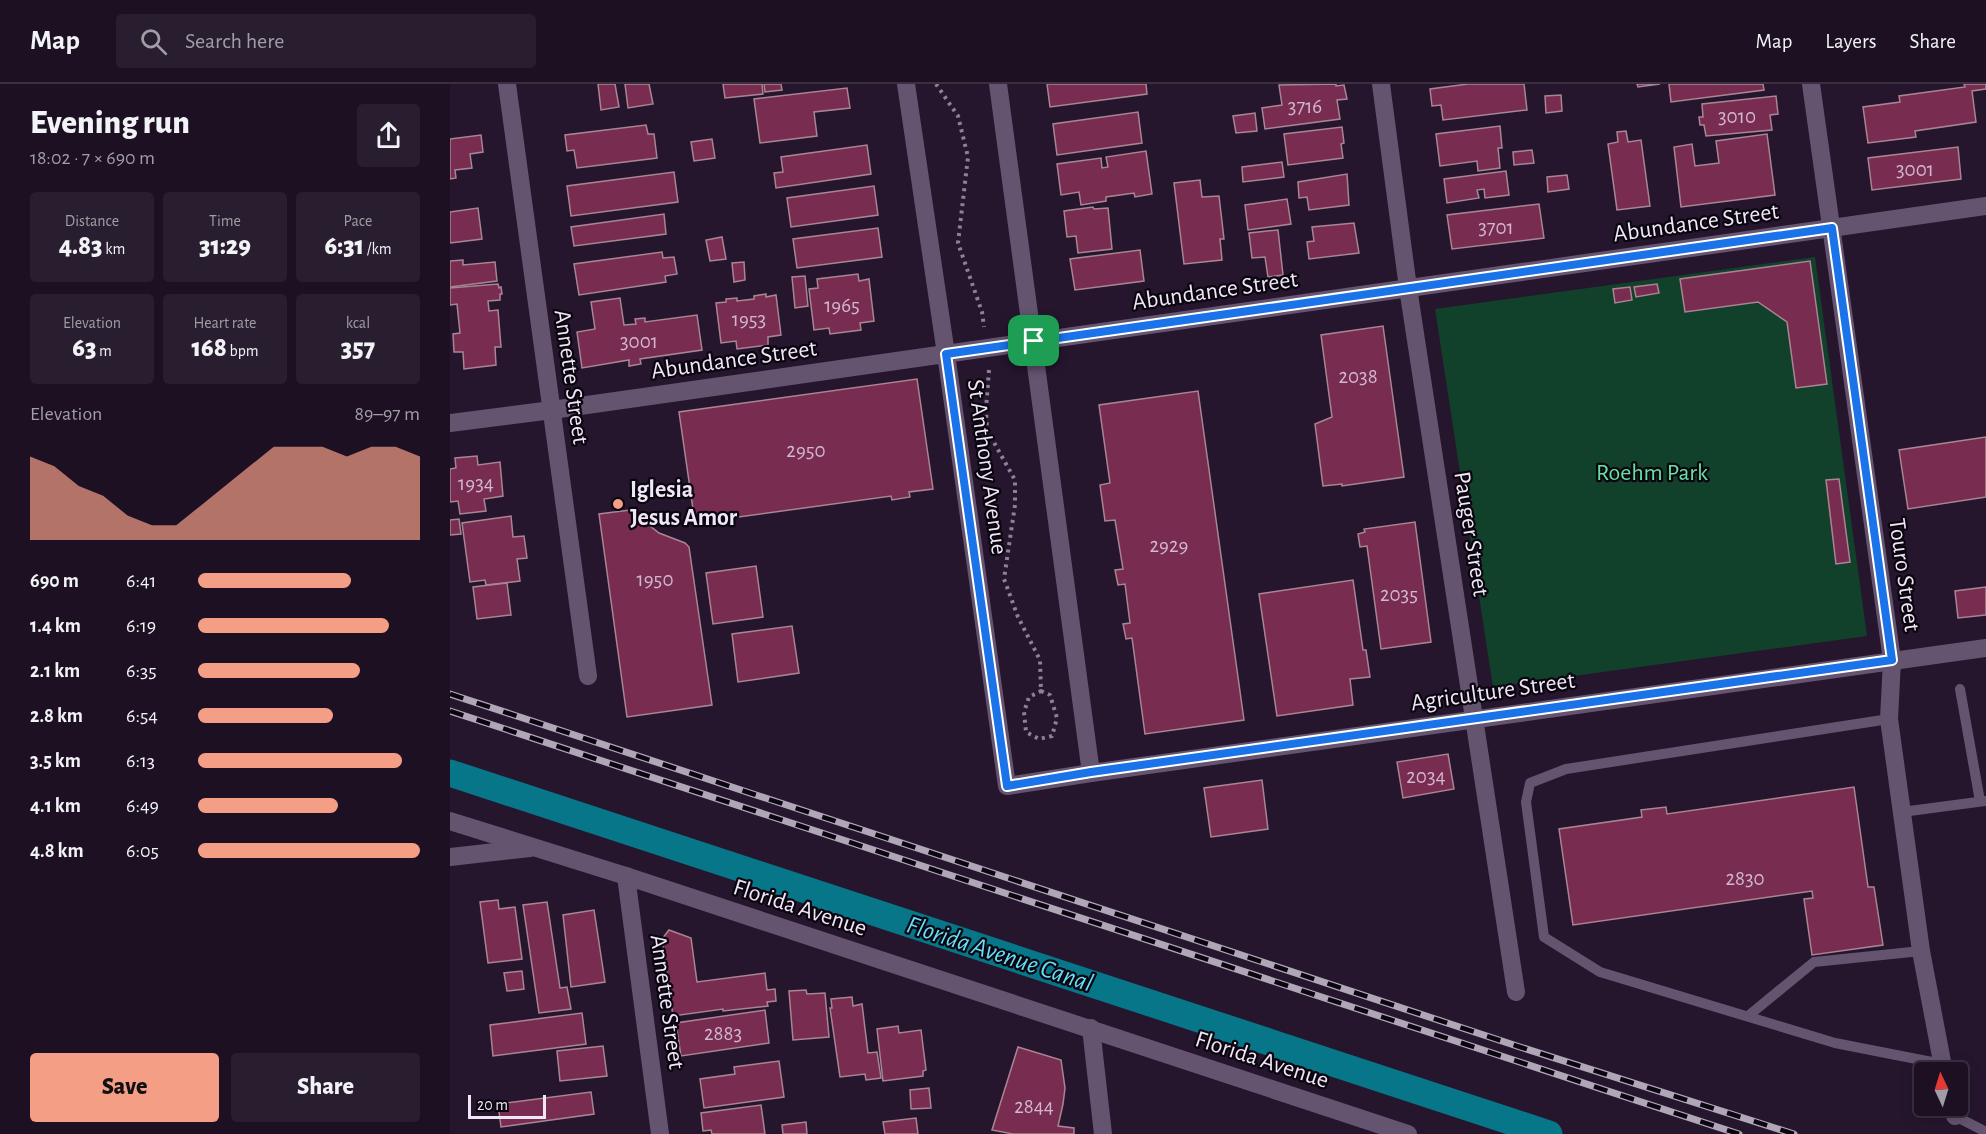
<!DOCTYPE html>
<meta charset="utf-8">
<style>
:root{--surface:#1c1022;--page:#291e2f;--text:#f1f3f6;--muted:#a09da5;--line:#3a3040;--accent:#f49e86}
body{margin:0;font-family:"Alegreya Sans",sans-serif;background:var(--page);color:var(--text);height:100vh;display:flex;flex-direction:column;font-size:22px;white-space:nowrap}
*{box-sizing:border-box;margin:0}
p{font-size:20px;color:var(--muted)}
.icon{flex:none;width:33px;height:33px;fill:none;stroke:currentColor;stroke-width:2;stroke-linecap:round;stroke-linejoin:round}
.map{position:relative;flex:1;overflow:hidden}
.sheet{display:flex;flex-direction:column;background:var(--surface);width:450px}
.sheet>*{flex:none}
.needle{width:39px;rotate:356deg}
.controls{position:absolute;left:1464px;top:978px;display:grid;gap:12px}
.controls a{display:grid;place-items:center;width:54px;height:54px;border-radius:6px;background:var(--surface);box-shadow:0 3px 15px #0003,0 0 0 2px var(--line);font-size:30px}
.scale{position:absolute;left:18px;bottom:15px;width:78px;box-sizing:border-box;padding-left:6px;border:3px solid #efe6f6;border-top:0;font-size:16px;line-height:21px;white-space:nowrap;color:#efe6f6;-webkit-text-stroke:4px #0a050e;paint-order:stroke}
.pin{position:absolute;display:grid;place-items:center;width:51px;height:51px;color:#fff;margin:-26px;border-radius:12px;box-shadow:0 3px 9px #0006}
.round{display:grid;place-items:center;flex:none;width:63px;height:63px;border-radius:6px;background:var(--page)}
.overview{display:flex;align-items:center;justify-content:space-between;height:102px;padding:0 30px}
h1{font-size:33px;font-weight:800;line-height:45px}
.stats{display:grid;grid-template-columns:repeat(3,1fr);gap:9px;height:102px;padding:6px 30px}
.stats div{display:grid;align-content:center;border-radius:6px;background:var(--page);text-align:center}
.stats b{font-size:26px;font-weight:800}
.stats small{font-size:16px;font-weight:400}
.stats p{font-size:16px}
.chart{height:168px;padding:12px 30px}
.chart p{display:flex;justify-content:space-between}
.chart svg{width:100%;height:108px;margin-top:6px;fill:var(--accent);opacity:.7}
.button{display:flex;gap:12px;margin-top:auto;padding:12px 30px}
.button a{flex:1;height:69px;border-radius:6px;background:var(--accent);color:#111;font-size:24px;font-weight:800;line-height:69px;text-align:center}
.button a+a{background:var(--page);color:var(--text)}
ul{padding:0 30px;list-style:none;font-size:20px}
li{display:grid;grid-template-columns:96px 72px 1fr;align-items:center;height:45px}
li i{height:15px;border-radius:8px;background:var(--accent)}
header{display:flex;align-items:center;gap:36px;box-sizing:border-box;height:84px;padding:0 30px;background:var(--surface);border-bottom:2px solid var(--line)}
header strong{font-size:28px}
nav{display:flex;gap:33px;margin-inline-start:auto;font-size:21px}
.search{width:420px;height:54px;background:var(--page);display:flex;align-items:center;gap:15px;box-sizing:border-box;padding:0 21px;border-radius:6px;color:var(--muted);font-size:22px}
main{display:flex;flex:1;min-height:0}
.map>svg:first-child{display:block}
.green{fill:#12412b}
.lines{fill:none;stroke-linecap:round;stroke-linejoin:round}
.canal{stroke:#067688;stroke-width:27}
.building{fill:#772c50;stroke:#a98593;stroke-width:1.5}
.path{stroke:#8d8195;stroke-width:4;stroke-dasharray:3 4.5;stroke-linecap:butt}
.lane{stroke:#645470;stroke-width:10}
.street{stroke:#645470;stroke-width:18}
.secondary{stroke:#645470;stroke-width:18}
.rail-casing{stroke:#b0a6b8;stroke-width:7}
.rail{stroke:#0a050e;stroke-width:4.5;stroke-dasharray:14;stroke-linecap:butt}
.route-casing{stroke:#fff;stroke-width:12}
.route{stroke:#1a73e8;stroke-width:8}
.poi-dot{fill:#f49e86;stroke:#0a050e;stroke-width:2}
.labels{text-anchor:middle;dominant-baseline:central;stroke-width:4.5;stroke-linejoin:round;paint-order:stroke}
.number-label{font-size:21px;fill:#d1b8cc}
.street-label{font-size:24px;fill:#efe6f6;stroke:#0a050e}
.park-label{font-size:24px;fill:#64e1a4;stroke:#0a050e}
.poi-label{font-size:24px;font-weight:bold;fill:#efe6f6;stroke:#0a050e;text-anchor:start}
.water-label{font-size:26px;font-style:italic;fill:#64dff8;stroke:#0a050e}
</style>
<header>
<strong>Map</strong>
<div class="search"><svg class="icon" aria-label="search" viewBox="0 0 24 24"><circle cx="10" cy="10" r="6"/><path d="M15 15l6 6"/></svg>Search here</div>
<nav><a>Map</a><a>Layers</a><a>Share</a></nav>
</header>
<main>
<section class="sheet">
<div class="overview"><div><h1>Evening run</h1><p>18:02 · 7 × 690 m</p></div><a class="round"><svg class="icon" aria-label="share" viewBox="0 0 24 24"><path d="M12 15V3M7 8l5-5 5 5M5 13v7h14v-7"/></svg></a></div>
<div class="stats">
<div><p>Distance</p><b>4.83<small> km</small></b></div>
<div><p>Time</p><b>31:29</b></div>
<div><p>Pace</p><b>6:31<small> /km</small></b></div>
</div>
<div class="stats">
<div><p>Elevation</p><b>63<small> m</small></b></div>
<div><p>Heart rate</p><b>168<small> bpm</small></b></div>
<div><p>kcal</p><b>357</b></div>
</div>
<div class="chart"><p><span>Elevation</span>89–97 m</p>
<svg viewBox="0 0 160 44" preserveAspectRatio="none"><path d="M0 44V10L10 14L20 22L30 26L40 34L50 38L60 38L70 30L80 22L90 14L100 6L110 6L120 6L130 10L140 6L150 6L160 10V44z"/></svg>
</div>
<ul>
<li><b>690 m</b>6:41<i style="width:69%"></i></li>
<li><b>1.4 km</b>6:19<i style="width:86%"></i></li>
<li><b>2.1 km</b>6:35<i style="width:73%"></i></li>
<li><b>2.8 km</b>6:54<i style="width:61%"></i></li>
<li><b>3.5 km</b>6:13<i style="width:92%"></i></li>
<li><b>4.1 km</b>6:49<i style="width:63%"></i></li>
<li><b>4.8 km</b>6:05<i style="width:100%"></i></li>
</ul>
<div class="button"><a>Save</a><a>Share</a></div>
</section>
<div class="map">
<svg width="1536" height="1050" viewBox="0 0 1536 1050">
<rect width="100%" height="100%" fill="#25162e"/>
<polygon class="green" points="1365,173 1417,552 1043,603 985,225"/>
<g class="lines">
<polyline class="canal" points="0,689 1099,1050"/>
</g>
<g class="building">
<polygon points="148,0 165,0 169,23 151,26"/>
<polygon points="175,0 199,0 203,20 178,24"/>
<polygon points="273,0 312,0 313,10 275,14"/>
<polygon points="314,0 331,0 332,6 315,8"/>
<polygon points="597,0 696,0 697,10 600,23"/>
<polygon points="886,0 886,2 894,1 897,15 887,16 890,35 815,45 812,24 832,21 829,1"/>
<polygon points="1018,0 1074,0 1077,26 993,36 991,21 982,22 980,5"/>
<polygon points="1187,0 1210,0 1188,3"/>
<polygon points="1219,0 1313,0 1314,6 1221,18"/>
<polygon points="1514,0 1536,0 1536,5 1522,7 1526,38 1465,47 1466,53 1418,59 1413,23 1450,18 1449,12 1515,3"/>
<polygon points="397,4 400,24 364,28 367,52 310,59 304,15"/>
<polygon points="1111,11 1112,27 1096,29 1095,12"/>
<polygon points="1326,12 1328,30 1320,31 1322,46 1256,52 1254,41 1250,41 1249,33 1253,33 1252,20"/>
<polygon points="688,28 692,59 607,71 603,40"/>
<polygon points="805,29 807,47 786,49 783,32"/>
<polygon points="196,41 198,50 204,50 207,74 127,84 124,66 117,67 115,51"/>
<polygon points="1050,42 1052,64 1048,64 1050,84 1028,87 1027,77 990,82 986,50"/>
<polygon points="892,43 894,59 891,60 893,74 838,81 834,50"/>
<polygon points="1176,47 1178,58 1191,56 1200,122 1167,126 1158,60 1168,58 1167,48"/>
<polygon points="1317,50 1325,111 1231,123 1224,63 1242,60 1245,82 1269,79 1266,57"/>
<polygon points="31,51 33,68 20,70 22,84 5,86 6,94 0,95 0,55"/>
<polygon points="262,55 265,74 244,77 241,58"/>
<polygon points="417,61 421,90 326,104 324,89 333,88 331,73"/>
<polygon points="1508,63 1511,95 1422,106 1418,74"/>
<polygon points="1082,66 1084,79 1064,81 1063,68"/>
<polygon points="696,67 702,110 685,113 684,109 656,113 656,117 631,121 629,108 611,111 607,80 651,74 652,84 658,83 656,73"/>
<polygon points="832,78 834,93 793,98 792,83"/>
<polygon points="1056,87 1059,111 1035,114 1034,105 1027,106 1029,114 997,119 994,95"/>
<polygon points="224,88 228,118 121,132 117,102"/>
<polygon points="897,90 899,121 859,126 857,113 849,114 848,98"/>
<polygon points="1117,91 1119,105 1098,108 1097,93"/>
<polygon points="750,96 752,113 769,112 774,155 770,155 772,176 734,180 724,99"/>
<polygon points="424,102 428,131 341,143 337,114"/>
<polygon points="837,115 841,140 798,146 795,121"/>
<polygon points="1089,120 1094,154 1002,165 997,131"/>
<polygon points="643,123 644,125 658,124 662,165 628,169 626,152 617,153 614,127"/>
<polygon points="28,124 32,155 0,159 0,128"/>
<polygon points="214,130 216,150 124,162 121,143"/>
<polygon points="904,139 909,169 859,175 857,158 864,157 862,143"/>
<polygon points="428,144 432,173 347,184 343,155"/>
<polygon points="828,146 833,191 818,193 815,173 802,174 799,149"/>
<polygon points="272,153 276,175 260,177 256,156"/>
<polygon points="690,166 694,197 625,206 620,175"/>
<polygon points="212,168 213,174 224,173 227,190 215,192 216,198 129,211 124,180"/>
<polygon points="13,176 13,181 45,178 47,197 0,203 0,177"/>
<polygon points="1360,177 1377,300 1346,304 1337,238 1308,218 1235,228 1230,195"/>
<polygon points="294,178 295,196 284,198 282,179"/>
<polygon points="408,190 409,197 419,195 424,237 410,239 411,246 380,250 379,244 364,246 359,205 368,204 367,195"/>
<polygon points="355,192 358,222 345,224 342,193"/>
<polygon points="48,200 49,204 51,203 52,210 50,210 50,216 38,217 39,227 48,226 51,263 45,263 46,281 14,285 13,268 4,268 3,250 10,249 7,220 0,221 0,204"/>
<polygon points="1207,200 1209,209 1186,213 1184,203"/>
<polygon points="1180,203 1182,216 1165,219 1163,205"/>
<polygon points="316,210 316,213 326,211 331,251 318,253 318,261 287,265 286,257 271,259 266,219 276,218 276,215 287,214 287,217 304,215 304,212"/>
<polygon points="170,214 174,241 186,240 185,235 195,234 195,238 247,231 252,266 190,275 191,280 179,282 179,276 132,284 127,248 145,245 141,218"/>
<polygon points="933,242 954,393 892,402 892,400 873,402 865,340 882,333 871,251"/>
<polygon points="467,295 483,405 459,408 460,413 442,416 441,412 245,439 229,328"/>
<polygon points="748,307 794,636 695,650 682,554 676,555 673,540 680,539 675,500 668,501 665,486 673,485 665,436 655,437 650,401 660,399 649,321"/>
<polygon points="1536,353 1536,413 1458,425 1449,366"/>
<polygon points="27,372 28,381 50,378 53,412 34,415 36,427 10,430 8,417 0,418 0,385 6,384 5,374"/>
<polygon points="1389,395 1400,478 1386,480 1376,396"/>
<polygon points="180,426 209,449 235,459 239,463 262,621 177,633 149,430"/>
<polygon points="61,432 63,453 74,452 77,474 67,475 70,497 36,501 35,496 20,498 12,439"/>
<polygon points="9,435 11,450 0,451 0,436"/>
<polygon points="965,438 981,558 931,565 917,462 910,463 908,450 915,448 914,445"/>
<polygon points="306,482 313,533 263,540 256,489"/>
<polygon points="903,496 913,566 916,566 920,593 900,595 903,621 827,632 809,510"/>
<polygon points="57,499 61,531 27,535 23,503"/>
<polygon points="1536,503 1536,531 1508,534 1505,507"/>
<polygon points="342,542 349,589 288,598 282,550"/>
<polygon points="998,670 1004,705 953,714 947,678"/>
<polygon points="812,696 818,745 761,753 754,704"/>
<polygon points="1404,703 1418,803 1424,803 1433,861 1362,871 1354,815 1363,814 1362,807 1123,841 1109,745 1192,733 1191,726 1216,723 1217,730"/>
<polygon points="48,816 49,825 65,823 72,875 38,879 30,818"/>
<polygon points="97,818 110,904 117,903 121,925 89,929 73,821"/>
<polygon points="144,826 155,898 121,903 113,831"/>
<polygon points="219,846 241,854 247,898 315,889 317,906 325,905 326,917 317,918 318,922 273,927 273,925 223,932 212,855"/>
<polygon points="72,887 74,905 57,907 54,889"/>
<polygon points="356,906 357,910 375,909 379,953 343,956 339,907"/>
<polygon points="402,913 403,922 412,920 418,969 427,968 431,994 416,996 415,990 390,993 380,924 382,924 381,915"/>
<polygon points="315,926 319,959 231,972 226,939"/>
<polygon points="132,929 136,960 43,972 40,941"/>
<polygon points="448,942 449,949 471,946 476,986 473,987 473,992 433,997 427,945"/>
<polygon points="153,962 157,992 110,997 107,967"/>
<polygon points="568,963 611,976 615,1004 613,1020 608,1042 624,1044 624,1050 563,1050 542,1046"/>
<polygon points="329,977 334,1013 254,1024 250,995 285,990 284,983"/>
<polygon points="479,1004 481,1024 461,1025 460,1006"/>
<polygon points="141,1008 144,1030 51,1043 48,1020"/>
<polygon points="311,1021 315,1050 262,1050 261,1046 253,1047 251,1029"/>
<polygon points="466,1034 468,1050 435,1050 433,1038"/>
<polygon points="356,1038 357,1050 333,1050 332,1041"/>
</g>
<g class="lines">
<g class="path">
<polyline points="486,0 508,32 518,73 508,159 532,228 534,243"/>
<polyline points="539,286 536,325 537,346 565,396 565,421 554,495 568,533 590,576 591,607"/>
<polygon points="591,607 600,611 607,634 602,652 589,655 576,648 574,628 579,613"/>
</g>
<g class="lane">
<polyline points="1510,605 1530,717"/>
<polyline points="1439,635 1116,685 1080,699 1076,718 1094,853 1150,888 1385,959 1492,980"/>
<polyline points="1452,728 1535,717"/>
<polyline points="1298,932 1364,878 1471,867"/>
<polyline points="1505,1032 1536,1048"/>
</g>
<g class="street">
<polyline points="57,0 138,592"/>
<polyline points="456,0 496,270 557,702 641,689 1536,564"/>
<polyline points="548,0 641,689"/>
<polyline points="931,0 958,204 1066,908"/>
<polyline points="1361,0 1442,576 1439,635 1471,867 1494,988"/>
<polyline points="0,339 102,326 1536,122"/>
<polyline points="0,773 80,764"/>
<polyline points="176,792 210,1050"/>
<polyline points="641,944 653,1050"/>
<polyline points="1503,1022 1505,1032"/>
</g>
<polyline class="secondary" points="0,737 176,792 958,1050"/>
<defs>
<g id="rail">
<polyline points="0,610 1070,963 1344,1050"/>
<polyline points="0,627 1289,1050"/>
</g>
</defs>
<use href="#rail" class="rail-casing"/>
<use href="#rail" class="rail"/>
</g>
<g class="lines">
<defs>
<polygon id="route" points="1382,144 1442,576 641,688 557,702 496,270"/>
</defs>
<use href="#route" class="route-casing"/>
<use href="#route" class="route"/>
</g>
<circle class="poi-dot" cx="168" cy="420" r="6"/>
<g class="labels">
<g class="number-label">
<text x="855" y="22">3716</text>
<text x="1287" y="32">3010</text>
<text x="1465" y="85">3001</text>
<text x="1046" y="143">3701</text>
<text x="392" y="221">1965</text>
<text x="299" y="235">1953</text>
<text x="189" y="257">3001</text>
<text x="908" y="292">2038</text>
<text x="356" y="366">2950</text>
<text x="26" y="399">1934</text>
<text x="719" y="461">2929</text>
<text x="205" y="495">1950</text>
<text x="949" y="510">2035</text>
<text x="976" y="692">2034</text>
<text x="1295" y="794">2830</text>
<text x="273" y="949">2883</text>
<text x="584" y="1022">2844</text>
</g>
<g class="street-label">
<text transform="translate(1246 139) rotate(-8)">Abundance Street</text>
<text transform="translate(765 207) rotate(-8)">Abundance Street</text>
<text transform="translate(284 276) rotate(-8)">Abundance Street</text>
<text transform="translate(121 293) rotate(82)">Annette Street</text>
<text transform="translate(537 383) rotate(82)">St Anthony Avenue</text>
<text transform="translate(1021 450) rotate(81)">Pauger Street</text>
<text transform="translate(1454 491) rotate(82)">Touro Street</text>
<text transform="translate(1043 608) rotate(-8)">Agriculture Street</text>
<text transform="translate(350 824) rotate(18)">Florida Avenue</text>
<text transform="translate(217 918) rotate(82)">Annette Street</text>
<text transform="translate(812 976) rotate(18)">Florida Avenue</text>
</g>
<g class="park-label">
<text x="1202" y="389">Roehm Park</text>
</g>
<g class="poi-label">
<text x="180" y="406">Iglesia<tspan x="180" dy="28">Jesus Amor</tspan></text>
</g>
<g class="water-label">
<text transform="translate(550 870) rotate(18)">Florida Avenue Canal</text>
</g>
</g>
</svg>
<div class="controls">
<a><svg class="needle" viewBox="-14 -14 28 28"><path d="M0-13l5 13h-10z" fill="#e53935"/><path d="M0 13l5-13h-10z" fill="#a09da5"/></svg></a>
</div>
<div class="scale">20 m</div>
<div class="pin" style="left:584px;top:257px;background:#1e9e55"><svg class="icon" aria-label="arrive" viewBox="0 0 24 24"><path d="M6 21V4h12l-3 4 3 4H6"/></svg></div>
</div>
</main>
